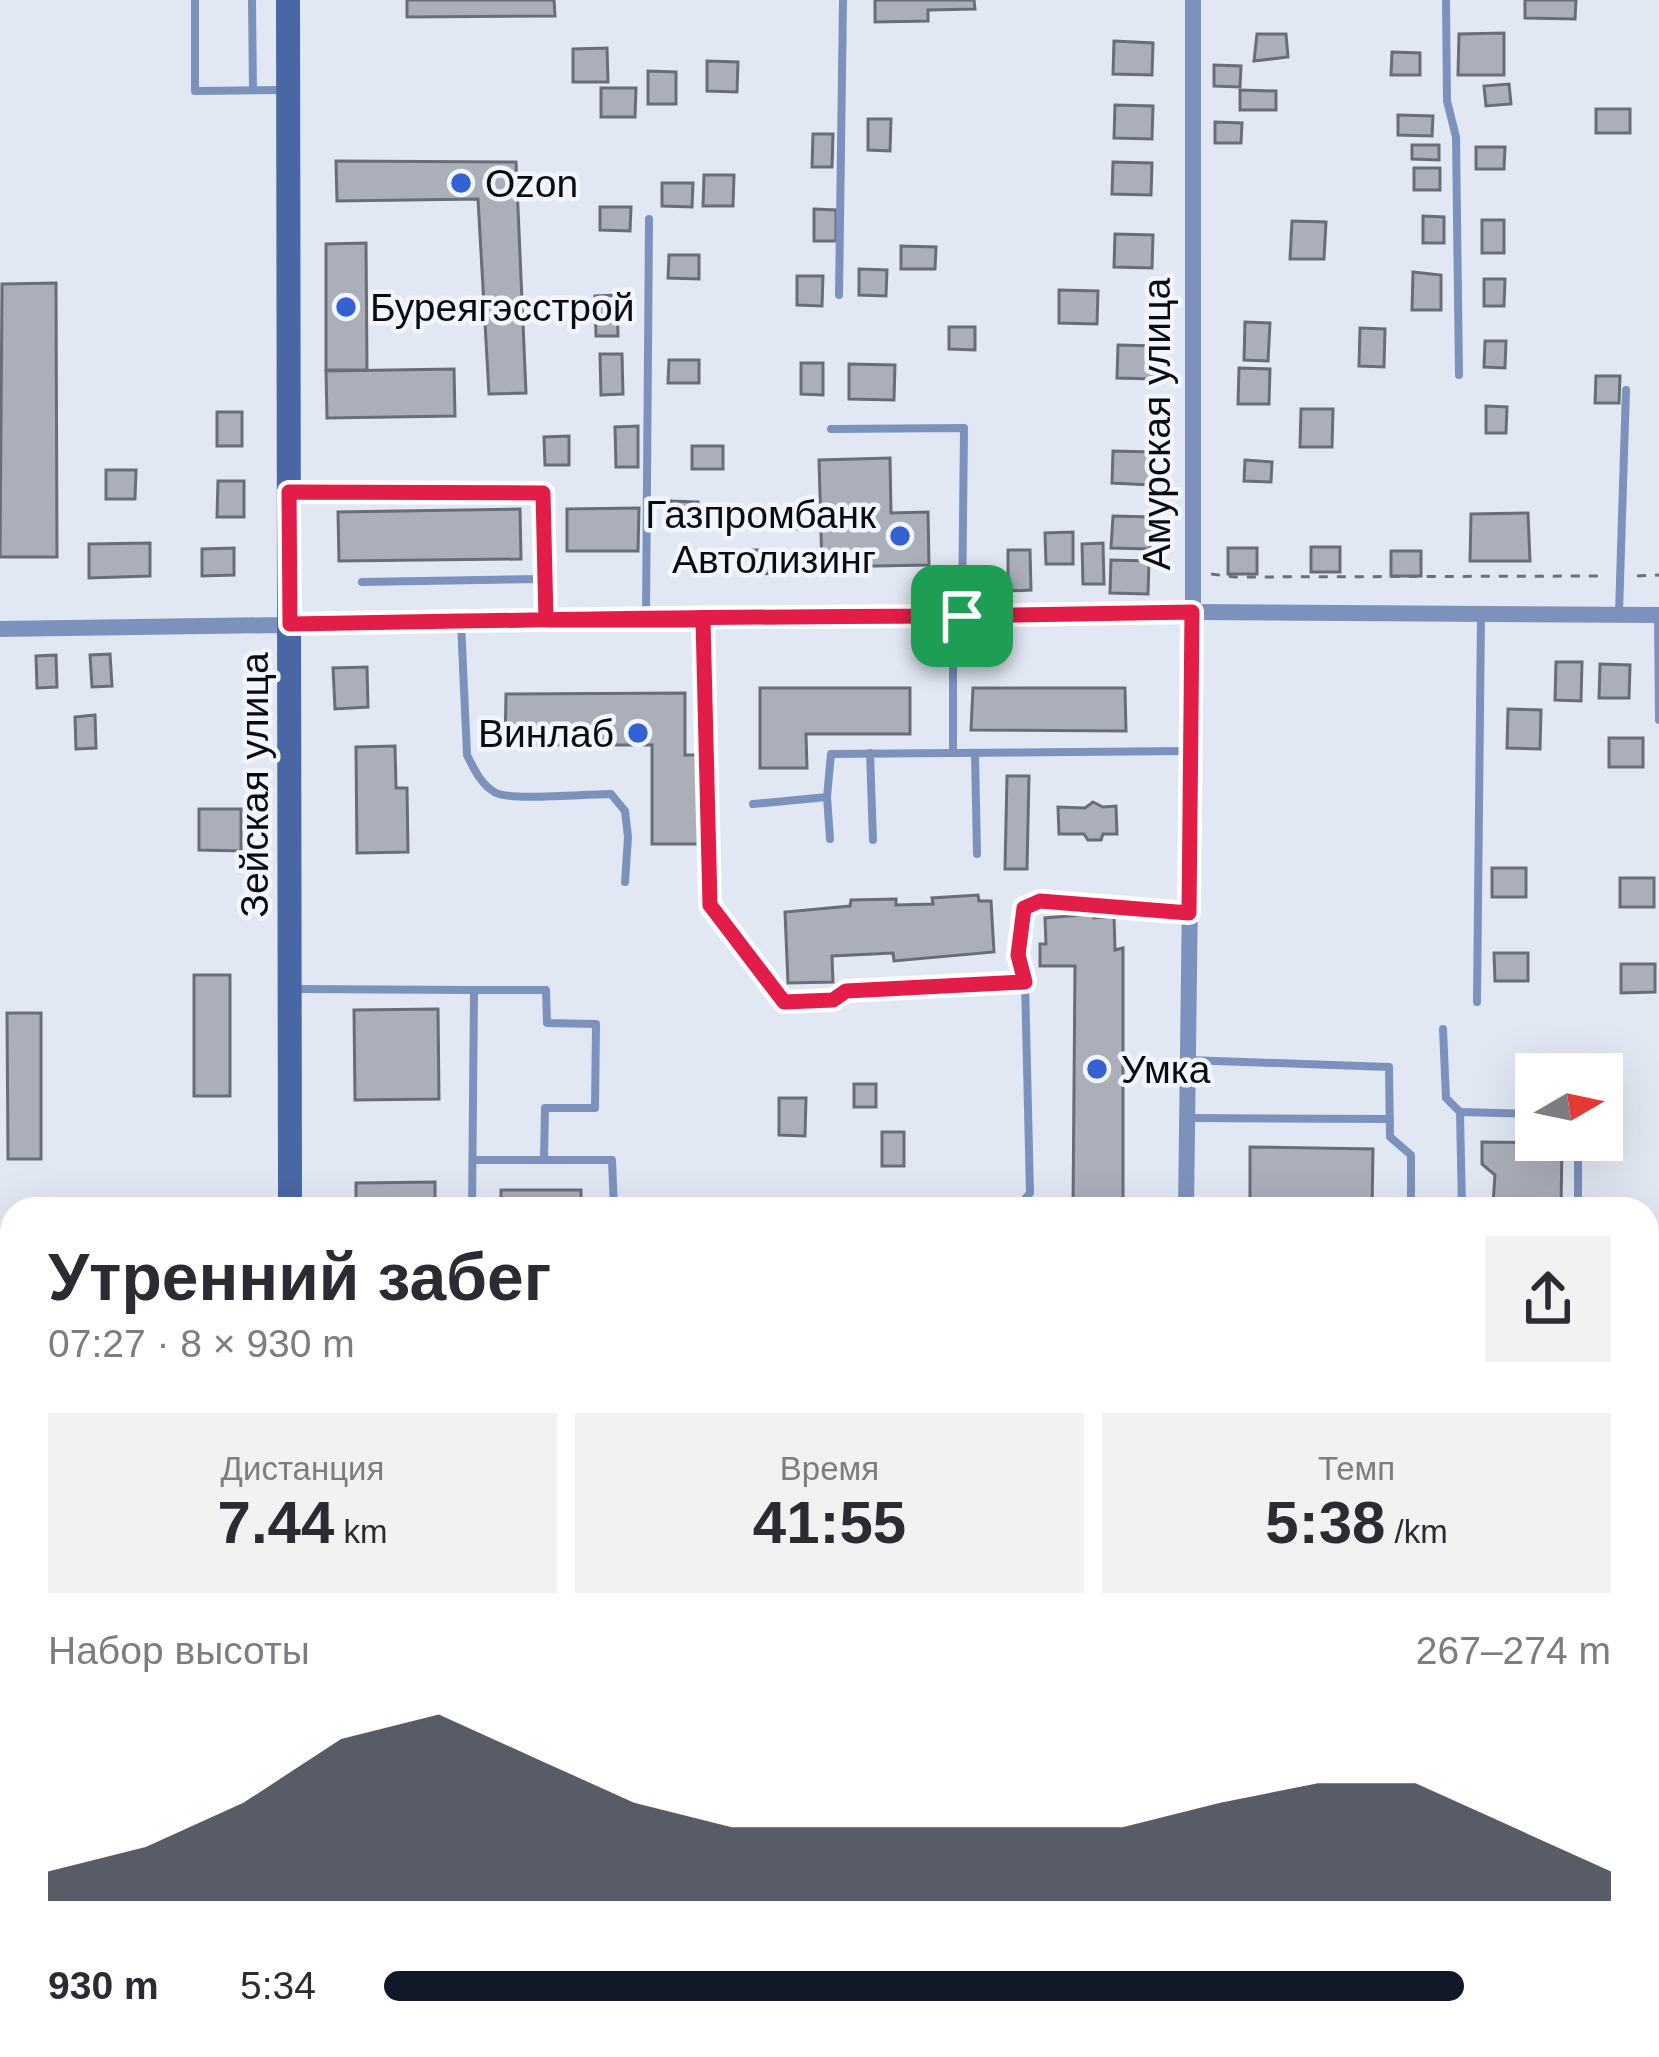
<!DOCTYPE html>
<html lang="ru">
<meta charset="utf-8">
<style>
:root{--surface:#fff;--page:#f2f2f3;--text:#2b2b33;--muted:#7c7c81;--accent:#111827}
body{margin:0;font-family:Helvetica,sans-serif;background:var(--page);color:var(--text);height:100vh;display:flex;flex-direction:column;font-size:45px;white-space:nowrap}
*{box-sizing:border-box;margin:0}
p{font-size:39px;color:var(--muted)}
.icon{flex:none;width:66px;height:66px;fill:none;stroke:currentColor;stroke-width:2;stroke-linecap:round;stroke-linejoin:round}
.map{position:relative;flex:1;overflow:hidden}
.drawer{position:absolute;left:0px;top:1197px;width:1659px;height:861px;display:flex;flex-direction:column;background:var(--surface);border-radius:36px 36px 0 0;box-shadow:0 12px 48px #0002}
.drawer>*{flex:none}
.needle{width:78px;rotate:81deg}
.buttons{position:absolute;left:1515px;top:1053px;display:grid;gap:24px}
.buttons a{display:grid;place-items:center;width:108px;height:108px;border-radius:0px;background:var(--surface);box-shadow:0 12px 48px #0002;font-size:60px}
.pin{position:absolute;display:grid;place-items:center;width:102px;height:102px;color:#fff;margin:-51px;border-radius:24px;box-shadow:0 6px 18px #0006}
.round{display:grid;place-items:center;flex:none;width:126px;height:126px;border-radius:0px;background:var(--page)}
.overview{display:flex;align-items:center;justify-content:space-between;height:204px;padding:0 48px}
h1{font-size:66px;font-weight:600;line-height:90px}
.stats{display:grid;grid-template-columns:repeat(3,1fr);gap:18px;height:204px;padding:12px 48px}
.stats div{display:grid;align-content:center;border-radius:0px;background:var(--page);text-align:center}
.stats b{font-size:60px;font-weight:600}
.stats small{font-size:33px;font-weight:400}
.stats p{font-size:33px}
.chart{height:336px;padding:24px 48px}
.chart p{display:flex;justify-content:space-between}
.chart svg{width:100%;height:216px;margin-top:12px;fill:var(--accent);opacity:.7}
ul{padding:0 48px;list-style:none;font-size:39px}
li{display:grid;grid-template-columns:192px 144px 1fr;align-items:center;height:90px}
li i{height:30px;border-radius:15px;background:var(--accent)}
.map>svg:first-child{display:block}
.building{fill:#aaafba;stroke:#686d77;stroke-width:3}
.lines{fill:none;stroke-linecap:round;stroke-linejoin:round}
.path{stroke:#6c6f76;stroke-width:3;stroke-dasharray:9 9;stroke-linecap:butt}
.lane{stroke:#7c92bd;stroke-width:8}
.street{stroke:#7c92bd;stroke-width:16}
.secondary{stroke:#4a67a5;stroke-width:24}
.route-casing{stroke:#fff;stroke-width:24}
.route{stroke:#e11d48;stroke-width:15}
.poi-dot{fill:#3462d2;stroke:#f1f5fe;stroke-width:4.5}
.labels{text-anchor:middle;dominant-baseline:central;stroke-width:9;stroke-linejoin:round;paint-order:stroke}
.poi-label{font-size:39px;fill:#0b0c10;stroke:#f1f5fe;text-anchor:start}
.street-label{font-size:39px;fill:#0b0c10;stroke:#f1f5fe}
</style>
<div class="map">
<svg width="1659" height="2057" viewBox="0 0 1659 2057">
<rect width="100%" height="100%" fill="#e2e8f3"/>
<g class="building">
<polygon points="407,0 554,0 555,16 407,17"/>
<polygon points="875,0 974,0 975,9 928,10 928,21 875,22"/>
<polygon points="1525,0 1576,0 1575,19 1525,18"/>
<polygon points="1504,33 1504,75 1458,75 1459,34"/>
<polygon points="1257,34 1286,34 1288,57 1254,61"/>
<polygon points="1114,41 1153,43 1152,75 1113,74"/>
<polygon points="607,48 608,82 573,82 573,49"/>
<polygon points="1392,52 1420,53 1420,75 1391,75"/>
<polygon points="707,61 738,62 737,92 707,91"/>
<polygon points="1214,65 1241,66 1240,87 1214,86"/>
<polygon points="648,71 676,72 676,104 648,104"/>
<polygon points="1509,84 1511,104 1486,106 1484,86"/>
<polygon points="601,88 636,88 635,117 601,117"/>
<polygon points="1240,90 1276,91 1276,110 1240,110"/>
<polygon points="1115,105 1153,106 1152,139 1114,138"/>
<rect x="1596" y="109" width="34" height="24"/>
<polygon points="1398,115 1433,116 1432,136 1398,135"/>
<polygon points="868,119 891,119 890,151 868,150"/>
<polygon points="1215,122 1242,123 1241,143 1215,143"/>
<polygon points="813,134 833,134 832,167 812,167"/>
<polygon points="1412,145 1439,145 1439,160 1412,159"/>
<polygon points="1476,147 1505,147 1504,169 1476,169"/>
<polygon points="336,161 516,162 526,393 489,394 478,199 337,201"/>
<polygon points="1113,162 1152,163 1151,195 1112,194"/>
<rect x="1414" y="168" width="26" height="22"/>
<polygon points="704,175 734,175 733,206 703,206"/>
<polygon points="662,183 693,183 692,207 662,206"/>
<polygon points="600,207 631,207 630,231 600,230"/>
<polygon points="814,209 836,210 836,241 814,241"/>
<polygon points="1423,216 1444,217 1444,243 1423,243"/>
<rect x="1482" y="220" width="22" height="33"/>
<polygon points="1292,221 1326,222 1324,259 1290,259"/>
<polygon points="1115,234 1153,235 1152,268 1114,267"/>
<polygon points="366,243 367,370 326,370 326,244"/>
<polygon points="901,246 936,247 935,269 901,269"/>
<polygon points="669,255 699,255 699,279 668,278"/>
<polygon points="859,269 887,270 886,296 859,295"/>
<polygon points="1413,272 1441,275 1441,310 1412,310"/>
<polygon points="797,276 823,276 822,306 797,305"/>
<polygon points="1484,279 1505,279 1504,306 1484,306"/>
<polygon points="56,283 57,557 0,557 2,284"/>
<polygon points="1059,290 1098,291 1097,324 1059,323"/>
<polygon points="617,295 618,336 596,336 595,296"/>
<polygon points="1245,322 1270,323 1268,361 1244,360"/>
<polygon points="949,327 975,327 975,350 949,349"/>
<polygon points="1360,328 1385,329 1384,367 1359,366"/>
<polygon points="1485,341 1506,341 1505,368 1484,367"/>
<polygon points="1118,345 1156,346 1155,379 1117,378"/>
<polygon points="600,354 622,354 623,394 601,395"/>
<polygon points="669,360 699,360 699,383 668,383"/>
<polygon points="801,363 823,363 823,395 801,394"/>
<polygon points="849,364 895,365 894,400 849,399"/>
<polygon points="1239,368 1270,369 1269,404 1238,404"/>
<polygon points="454,369 455,416 327,418 326,371"/>
<polygon points="1596,376 1620,376 1619,403 1595,403"/>
<polygon points="1486,406 1507,407 1506,433 1486,433"/>
<polygon points="1301,409 1333,409 1332,447 1300,447"/>
<rect x="217" y="412" width="25" height="34"/>
<polygon points="638,426 638,467 616,467 615,427"/>
<polygon points="569,436 569,465 545,465 544,437"/>
<rect x="692" y="446" width="31" height="23"/>
<polygon points="1113,451 1152,452 1151,485 1112,483"/>
<polygon points="890,458 891,513 928,512 929,565 822,567 819,460"/>
<polygon points="1245,460 1272,462 1271,482 1244,481"/>
<polygon points="106,470 136,470 135,499 106,499"/>
<polygon points="218,481 244,481 244,517 217,517"/>
<polygon points="668,501 698,502 698,525 668,524"/>
<polygon points="639,508 638,551 567,551 567,509"/>
<polygon points="520,509 521,559 339,561 338,512"/>
<polygon points="776,510 801,511 801,529 775,528"/>
<polygon points="1528,513 1530,561 1470,561 1471,514"/>
<polygon points="1113,516 1151,517 1150,549 1111,548"/>
<polygon points="1073,532 1073,564 1046,564 1045,533"/>
<polygon points="150,543 150,576 89,578 89,544"/>
<polygon points="1103,543 1104,584 1083,584 1082,544"/>
<rect x="1311" y="547" width="29" height="25"/>
<polygon points="234,548 234,575 202,576 202,549"/>
<rect x="1228" y="548" width="29" height="26"/>
<polygon points="750,550 780,550 780,574 750,573"/>
<polygon points="1008,550 1030,550 1031,590 1008,591"/>
<rect x="1391" y="551" width="30" height="25"/>
<polygon points="1111,560 1149,561 1148,594 1110,593"/>
<polygon points="110,654 112,686 92,687 90,655"/>
<polygon points="56,655 57,687 37,688 36,656"/>
<polygon points="1556,662 1582,662 1581,701 1555,700"/>
<polygon points="1600,664 1630,665 1629,698 1599,698"/>
<polygon points="367,667 368,707 335,709 333,668"/>
<polygon points="760,688 910,688 910,734 806,734 807,768 760,768"/>
<polygon points="973,688 1125,688 1126,731 971,730"/>
<polygon points="685,693 685,755 697,755 698,844 652,844 652,745 505,745 506,694"/>
<polygon points="1508,709 1541,710 1540,749 1507,748"/>
<polygon points="95,715 96,748 76,749 75,717"/>
<rect x="1609" y="738" width="34" height="29"/>
<polygon points="395,746 396,788 407,788 408,852 357,853 356,747"/>
<polygon points="1007,776 1029,776 1027,869 1005,869"/>
<polygon points="1093,802 1103,807 1116,806 1117,834 1103,834 1101,840 1088,840 1084,834 1059,834 1058,807 1085,808"/>
<polygon points="199,809 241,809 241,851 199,850"/>
<rect x="1492" y="868" width="34" height="29"/>
<rect x="1620" y="878" width="34" height="29"/>
<polygon points="978,895 979,901 991,901 994,952 894,961 893,953 832,956 833,982 788,983 785,912 850,906 851,900 896,899 896,905 933,904 932,898"/>
<polygon points="1093,914 1094,918 1114,916 1115,950 1123,948 1123,1202 1115,1202 1115,1209 1073,1209 1075,966 1040,966 1040,944 1046,944 1045,918"/>
<polygon points="1494,953 1528,953 1528,981 1495,981"/>
<polygon points="1621,964 1655,964 1655,992 1621,993"/>
<rect x="194" y="975" width="36" height="121"/>
<polygon points="438,1009 439,1099 355,1100 354,1010"/>
<polygon points="7,1013 41,1013 41,1159 8,1159"/>
<rect x="854" y="1084" width="22" height="23"/>
<polygon points="779,1098 806,1098 805,1136 779,1135"/>
<rect x="882" y="1132" width="22" height="34"/>
<polygon points="1482,1142 1562,1143 1561,1209 1482,1209 1493,1203 1495,1175 1482,1164"/>
<polygon points="1250,1147 1373,1149 1372,1209 1250,1209"/>
<polygon points="435,1182 435,1209 356,1209 356,1183"/>
<rect x="501" y="1190" width="80" height="19"/>
<rect x="1647" y="1368" width="12" height="42"/>
<polygon points="1304,2048 1305,2057 1240,2057 1240,2049"/>
</g>
<g class="lines">
<g class="path">
<polyline points="1211,574 1235,577 1603,576"/>
<polyline points="1637,576 1659,575"/>
<polyline points="0,1978 12,1978"/>
<polyline points="322,2046 322,2057"/>
</g>
<g class="lane">
<polyline points="195,0 195,91 283,90"/>
<polyline points="252,0 253,90"/>
<polyline points="1446,0 1447,101 1456,137 1459,375"/>
<polyline points="839,295 843,0"/>
<polyline points="831,429 964,428 962,615"/>
<polyline points="294,492 543,493 546,619"/>
<polyline points="362,582 544,579"/>
<polyline points="1619,613 1626,390"/>
<polyline points="1658,616 1659,720"/>
<polyline points="953,617 953,753 1190,751"/>
<polyline points="646,618 649,219"/>
<polyline points="703,621 711,905 784,1002 833,1000 846,991 1025,982"/>
<path d="M461,622L467,755C474,769 481,785 496,793C513,801 587,794 611,794L625,811L628,837L625,882"/>
<polyline points="870,753 873,840"/>
<polyline points="975,753 977,854"/>
<polyline points="827,797 830,839"/>
<polyline points="753,804 827,797 831,754 953,753"/>
<polyline points="291,989 474,990 472,1209"/>
<polyline points="474,990 546,990 547,1023 596,1024 595,1108 545,1108 544,1160"/>
<polyline points="1477,1002 1481,615"/>
<polyline points="1443,1029 1446,1098 1460,1112"/>
<polyline points="1188,1060 1389,1067 1390,1137 1411,1155 1411,1209"/>
<polyline points="1187,1118 1390,1119"/>
<polyline points="1578,1140 1578,1209"/>
<polyline points="473,1160 612,1160 614,1209"/>
<polyline points="1017,1209 1030,1193 1025,982 1018,955 1024,908 1040,900 1187,913"/>
<polyline points="1462,1209 1460,1112 1536,1114"/>
<polyline points="0,1470 12,1470"/>
<polyline points="1647,1756 1659,1756"/>
<polyline points="0,1851 12,1851"/>
<polyline points="642,2046 643,2057"/>
<polyline points="1526,2046 1526,2057"/>
</g>
<g class="street">
<polyline points="0,629 1192,612 1659,615"/>
<polyline points="1186,1209 1193,658 1193,0"/>
<polyline points="1647,1323 1659,1323"/>
</g>
<g class="secondary">
<polyline points="288,0 290,1209"/>
<polyline points="1647,2014 1659,2014"/>
<polyline points="0,2029 12,2028"/>
<polyline points="292,2046 292,2057"/>
<polyline points="1187,2046 1188,2057"/>
</g>
</g>
<g class="lines">
<defs>
<path id="route" d="M962,616C738,616 514,620 290,624L289,492L543,493L546,620H703L710,905L784,1002L833,1000L846,991L1025,982L1018,955L1024,908L1040,901L1189,913L1192,612L962,616"/>
</defs>
<use href="#route" class="route-casing"/>
<use href="#route" class="route"/>
</g>
<g class="poi-dot">
<circle cx="461" cy="183" r="12"/>
<circle cx="346" cy="307" r="12"/>
<circle cx="900" cy="536" r="12"/>
<circle cx="638" cy="733" r="12"/>
<circle cx="1097" cy="1069" r="12"/>
</g>
<g class="labels">
<g class="poi-label">
<text x="485" y="183">Ozon</text>
<text x="370" y="307">Буреягэсстрой</text>
<text x="876" y="514" text-anchor="end">Газпромбанк<tspan x="876" dy="45">Автолизинг</tspan></text>
<text x="614" y="733" text-anchor="end">Винлаб</text>
<text x="1121" y="1069">Умка</text>
</g>
<g class="street-label">
<text transform="translate(1156 424) rotate(-90)">Амурская улица</text>
<text transform="translate(254 785) rotate(-90)">Зейская улица</text>
</g>
</g>
</svg>
<div class="buttons">
<a><svg class="needle" viewBox="-14 -14 28 28"><path d="M0-13l5 13h-10z" fill="#e53935"/><path d="M0 13l5-13h-10z" fill="#7c7c81"/></svg></a>
</div>
<div class="pin" style="left:962px;top:616px;background:#1e9e55"><svg class="icon" aria-label="arrive" viewBox="0 0 24 24"><path d="M6 21V4h12l-3 4 3 4H6"/></svg></div>
<section class="drawer">
<div class="overview"><div><h1>Утренний забег</h1><p>07:27 · 8 × 930 m</p></div><a class="round"><svg class="icon" aria-label="share" viewBox="0 0 24 24"><path d="M12 15V3M7 8l5-5 5 5M5 13v7h14v-7"/></svg></a></div>
<div class="stats">
<div><p>Дистанция</p><b>7.44<small> km</small></b></div>
<div><p>Время</p><b>41:55</b></div>
<div><p>Темп</p><b>5:38<small> /km</small></b></div>
</div>
<div class="chart"><p><span>Набор высоты</span>267–274 m</p>
<svg viewBox="0 0 160 44" preserveAspectRatio="none"><path d="M0 44V38L10 33L20 24L30 11L40 6L50 15L60 24L70 29L80 29L90 29L100 29L110 29L120 24L130 20L140 20L150 29L160 38V44z"/></svg>
</div>
<ul>
<li><b>930 m</b>5:34<i style="width:88%"></i></li>
</ul>
</section>
</div>
